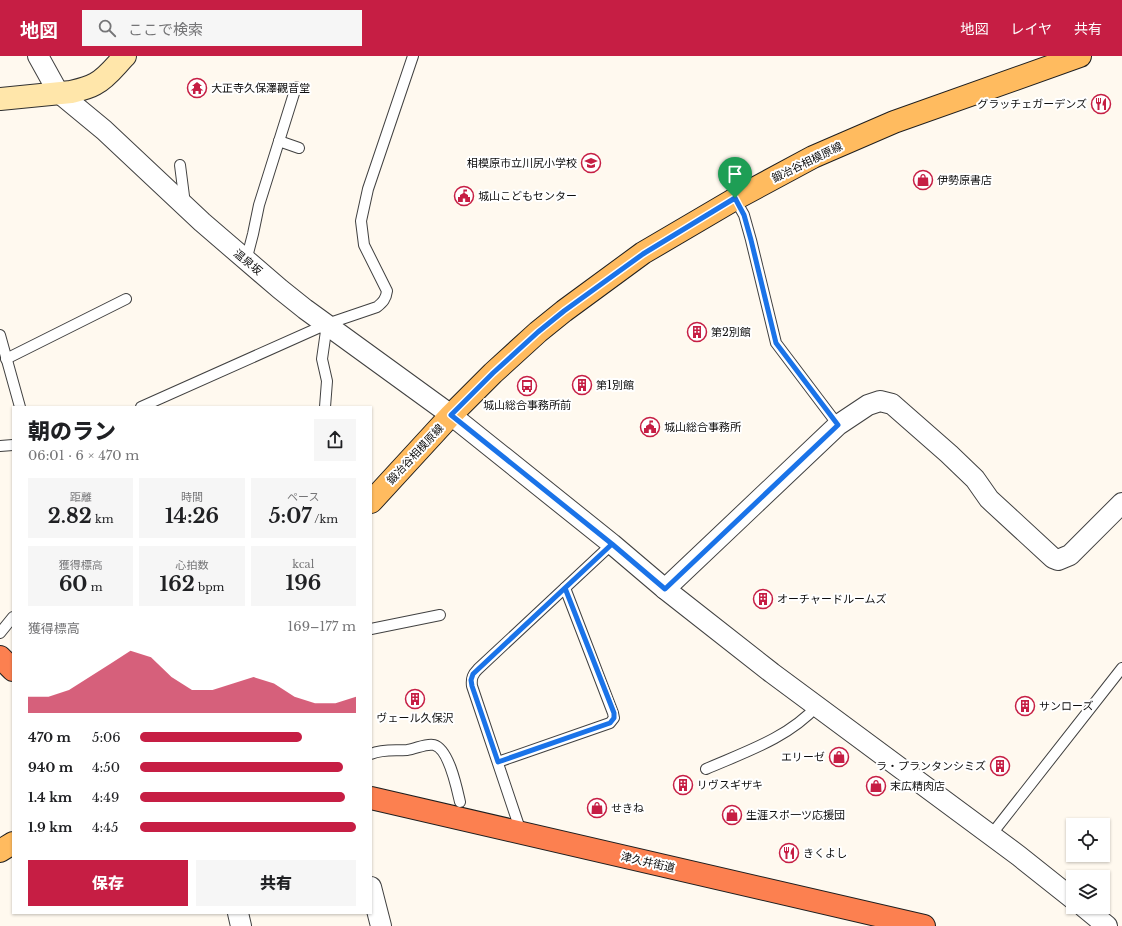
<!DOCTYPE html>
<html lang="ja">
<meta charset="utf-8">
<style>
:root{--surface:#fff;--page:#f6f6f6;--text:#202124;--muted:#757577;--accent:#c61e44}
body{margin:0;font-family:"Libre Baskerville","Noto Sans JP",serif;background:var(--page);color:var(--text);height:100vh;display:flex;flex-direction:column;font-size:15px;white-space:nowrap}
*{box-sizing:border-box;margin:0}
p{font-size:13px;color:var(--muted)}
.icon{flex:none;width:22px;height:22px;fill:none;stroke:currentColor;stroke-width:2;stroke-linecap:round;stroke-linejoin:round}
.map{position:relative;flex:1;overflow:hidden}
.drawer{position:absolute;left:12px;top:350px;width:360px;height:508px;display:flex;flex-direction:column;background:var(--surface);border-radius:0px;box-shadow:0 1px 3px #0004}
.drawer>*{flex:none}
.controls{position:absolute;left:1066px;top:762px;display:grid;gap:8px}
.controls a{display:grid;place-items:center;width:44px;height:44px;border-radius:0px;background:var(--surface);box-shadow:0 1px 3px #0004;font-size:20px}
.pin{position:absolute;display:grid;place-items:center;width:34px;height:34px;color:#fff;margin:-41px -17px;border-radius:50% 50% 50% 0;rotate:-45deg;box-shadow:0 0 4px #0007}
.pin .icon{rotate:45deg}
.round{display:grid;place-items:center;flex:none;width:42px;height:42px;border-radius:0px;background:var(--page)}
.headline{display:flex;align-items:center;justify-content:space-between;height:68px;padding:0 16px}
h1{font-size:22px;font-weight:800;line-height:30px}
.stats{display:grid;grid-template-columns:repeat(3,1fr);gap:6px;height:68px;padding:4px 16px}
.stats div{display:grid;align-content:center;border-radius:0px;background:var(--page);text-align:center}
.stats b{font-size:20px;font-weight:800}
.stats small{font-size:11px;font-weight:400}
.stats p{font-size:11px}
.chart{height:112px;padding:8px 16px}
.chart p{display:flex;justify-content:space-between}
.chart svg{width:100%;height:72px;margin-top:4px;fill:var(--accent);opacity:.7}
.primary-button{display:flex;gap:8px;margin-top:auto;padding:8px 16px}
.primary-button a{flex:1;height:46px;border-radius:0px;background:var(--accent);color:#fff;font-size:16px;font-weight:800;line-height:46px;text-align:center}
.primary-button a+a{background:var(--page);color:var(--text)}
ul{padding:0 16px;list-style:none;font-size:13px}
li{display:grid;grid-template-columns:64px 48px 1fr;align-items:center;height:30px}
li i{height:10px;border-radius:5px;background:var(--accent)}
header{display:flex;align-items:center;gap:24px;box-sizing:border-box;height:56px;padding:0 20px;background:var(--accent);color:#fff}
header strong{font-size:19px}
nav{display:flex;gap:22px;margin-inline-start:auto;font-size:14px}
.search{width:280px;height:36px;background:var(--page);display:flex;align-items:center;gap:10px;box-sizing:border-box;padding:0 14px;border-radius:0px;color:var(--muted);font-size:15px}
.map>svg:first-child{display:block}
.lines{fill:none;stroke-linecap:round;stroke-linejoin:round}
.lane-casing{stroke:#414141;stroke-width:12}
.street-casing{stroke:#414141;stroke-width:22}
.secondary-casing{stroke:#303030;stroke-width:24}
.primary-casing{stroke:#1f1f1f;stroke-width:24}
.highway-casing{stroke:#1f1f1f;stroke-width:24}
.lane{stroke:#fff;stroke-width:10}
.street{stroke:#fff;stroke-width:20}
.secondary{stroke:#ffe6aa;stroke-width:22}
.primary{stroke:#ffbb5f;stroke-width:22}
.highway{stroke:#fc8050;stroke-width:22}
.route-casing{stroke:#fff;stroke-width:8}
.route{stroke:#1a73e8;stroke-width:5}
.labels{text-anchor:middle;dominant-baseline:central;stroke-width:4;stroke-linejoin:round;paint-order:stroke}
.poi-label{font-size:11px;fill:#0e0e0e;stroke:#fff;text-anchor:start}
.street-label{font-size:11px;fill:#0e0e0e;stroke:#fff}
</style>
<header>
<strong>地図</strong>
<div class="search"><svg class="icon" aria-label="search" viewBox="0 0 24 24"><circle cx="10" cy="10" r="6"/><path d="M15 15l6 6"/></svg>ここで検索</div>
<nav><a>地図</a><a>レイヤ</a><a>共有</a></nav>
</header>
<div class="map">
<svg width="1122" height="870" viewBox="0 0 1122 870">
<rect width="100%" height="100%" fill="#fff9ef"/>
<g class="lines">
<defs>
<g id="lane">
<polyline points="279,85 299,92"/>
<polyline points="180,109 185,148"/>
<polyline points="735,143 744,159 751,184 776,287 838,369"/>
<polyline points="246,205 253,178 259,149 296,31"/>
<polyline points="0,279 20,351"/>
<polyline points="6,303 126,243"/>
<path d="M141,351L327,268L377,251C383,246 386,243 387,235L364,189L361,165L368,133L413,0"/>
<polyline points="325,351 327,325 322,303 327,268"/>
<polyline points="0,390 13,389"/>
<polyline points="371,573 440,559"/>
<polyline points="0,577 13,561"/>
<path d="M371,698C383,693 395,695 407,694C416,693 426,687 434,689C449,693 457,733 460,746"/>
<polyline points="498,706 610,667 614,662 613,657 565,532"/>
<path d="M706,713C745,696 788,682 817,650"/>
<path d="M521,776L472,630C471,622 473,618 478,613L612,488"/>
<polyline points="991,779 1122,612"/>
</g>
<g id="street">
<polyline points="38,0 58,36 104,74 202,166 280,233 305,253 451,359 612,488 665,533 772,617 1019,800 1073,843"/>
<polyline points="665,533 838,369 868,349 880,345 892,348 949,398 975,423 989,443 1053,502 1058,504 1070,499 1122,447"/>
<polyline points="371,831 381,870"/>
<polyline points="1084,851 1107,870"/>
<polyline points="238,857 241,870"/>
</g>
<path id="secondary" d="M0,43L71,36C79,34 88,32 95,28C107,22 116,9 125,0"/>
<g id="primary">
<polyline points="371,446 451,359 493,317 538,276 564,255 643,197 735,143 813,101 894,66 1080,0"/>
<polyline points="0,795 13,787"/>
</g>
<g id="highway">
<polyline points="0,601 13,614"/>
<polyline points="371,742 924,870"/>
</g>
</defs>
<use href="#lane" class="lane-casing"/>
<use href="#street" class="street-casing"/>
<use href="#secondary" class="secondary-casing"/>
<use href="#primary" class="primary-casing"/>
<use href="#highway" class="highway-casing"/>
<use href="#lane" class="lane"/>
<use href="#street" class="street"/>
<use href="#secondary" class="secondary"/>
<use href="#primary" class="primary"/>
<use href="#highway" class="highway"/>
</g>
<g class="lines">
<defs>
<polyline id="route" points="735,142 643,198 564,255 538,276 493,317 451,359 612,488 473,618 471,624 472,630 498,706 610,667 614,662 614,657 565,532 612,488 665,533 838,369 776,287 751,184 744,159 735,142"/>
</defs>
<use href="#route" class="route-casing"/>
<use href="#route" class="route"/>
</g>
<defs>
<symbol id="temple-ring" viewBox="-11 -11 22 22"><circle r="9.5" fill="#fff" stroke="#c61e44" stroke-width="1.5"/><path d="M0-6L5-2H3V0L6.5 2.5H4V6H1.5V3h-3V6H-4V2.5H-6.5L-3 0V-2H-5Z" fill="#c61e44"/></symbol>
<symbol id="restaurant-ring" viewBox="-11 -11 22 22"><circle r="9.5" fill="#fff" stroke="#c61e44" stroke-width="1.5"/><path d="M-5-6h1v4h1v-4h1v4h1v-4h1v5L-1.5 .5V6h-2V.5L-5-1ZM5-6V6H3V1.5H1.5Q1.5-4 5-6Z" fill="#c61e44"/></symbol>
<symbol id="school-ring" viewBox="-11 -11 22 22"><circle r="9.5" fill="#fff" stroke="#c61e44" stroke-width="1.5"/><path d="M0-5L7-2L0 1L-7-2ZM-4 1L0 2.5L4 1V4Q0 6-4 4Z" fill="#c61e44"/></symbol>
<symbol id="shop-ring" viewBox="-11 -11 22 22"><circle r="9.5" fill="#fff" stroke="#c61e44" stroke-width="1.5"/><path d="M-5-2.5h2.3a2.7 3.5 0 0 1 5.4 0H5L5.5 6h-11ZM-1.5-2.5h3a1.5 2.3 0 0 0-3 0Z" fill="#c61e44"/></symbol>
<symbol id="civic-ring" viewBox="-11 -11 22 22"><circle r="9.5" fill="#fff" stroke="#c61e44" stroke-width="1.5"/><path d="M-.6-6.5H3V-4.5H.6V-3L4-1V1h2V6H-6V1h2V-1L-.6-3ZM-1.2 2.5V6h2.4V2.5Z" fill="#c61e44"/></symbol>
<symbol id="building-ring" viewBox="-11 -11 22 22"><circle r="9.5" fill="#fff" stroke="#c61e44" stroke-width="1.5"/><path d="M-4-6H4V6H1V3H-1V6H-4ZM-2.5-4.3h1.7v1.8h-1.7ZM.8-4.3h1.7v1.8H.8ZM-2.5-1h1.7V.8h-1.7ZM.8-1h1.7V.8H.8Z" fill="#c61e44"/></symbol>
<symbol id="bus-ring" viewBox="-11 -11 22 22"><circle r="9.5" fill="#fff" stroke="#c61e44" stroke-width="1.5"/><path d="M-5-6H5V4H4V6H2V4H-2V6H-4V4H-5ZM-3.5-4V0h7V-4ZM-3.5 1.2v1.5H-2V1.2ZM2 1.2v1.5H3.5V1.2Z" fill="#c61e44"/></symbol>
</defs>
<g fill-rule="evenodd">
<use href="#temple-ring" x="186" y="21" width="22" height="22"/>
<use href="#restaurant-ring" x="1090" y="37" width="22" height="22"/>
<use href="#school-ring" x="580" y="96" width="22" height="22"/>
<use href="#shop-ring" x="912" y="113" width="22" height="22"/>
<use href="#civic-ring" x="453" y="129" width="22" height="22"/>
<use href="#building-ring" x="686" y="265" width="22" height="22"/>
<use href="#building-ring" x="571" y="318" width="22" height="22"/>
<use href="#bus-ring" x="516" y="319" width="22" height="22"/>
<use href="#civic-ring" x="639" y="360" width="22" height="22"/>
<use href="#building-ring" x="752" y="532" width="22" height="22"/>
<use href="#building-ring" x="404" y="632" width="22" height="22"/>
<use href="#building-ring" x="1014" y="639" width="22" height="22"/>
<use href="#shop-ring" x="828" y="690" width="22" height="22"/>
<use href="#building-ring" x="989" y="699" width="22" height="22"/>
<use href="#building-ring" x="672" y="718" width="22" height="22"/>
<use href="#shop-ring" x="865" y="719" width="22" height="22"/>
<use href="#shop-ring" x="586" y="741" width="22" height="22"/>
<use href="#shop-ring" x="721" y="748" width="22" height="22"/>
<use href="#restaurant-ring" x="778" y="786" width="22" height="22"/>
</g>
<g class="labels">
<g class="poi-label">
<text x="211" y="32">大正寺久保澤觀音堂</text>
<text x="1087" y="48" text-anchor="end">グラッチェガーデンズ</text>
<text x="577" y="107" text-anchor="end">相模原市立川尻小学校</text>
<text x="937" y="124">伊勢原書店</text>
<text x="478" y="140">城山こどもセンター</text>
<text x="711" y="276">第2別館</text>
<text x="596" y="329">第1別館</text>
<text x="527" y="349" text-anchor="middle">城山総合事務所前</text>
<text x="664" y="371">城山総合事務所</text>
<text x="777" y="543">オーチャードルームズ</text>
<text x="1039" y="650">サンローズ</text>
<text x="415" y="662" text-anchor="middle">ヴェール久保沢</text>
<text x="825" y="701" text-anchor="end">エリーゼ</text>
<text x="986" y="710" text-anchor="end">ラ・プランタンシミズ</text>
<text x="697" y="729">リヴスギザキ</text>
<text x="890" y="730">末広精肉店</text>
<text x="611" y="752">せきね</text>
<text x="746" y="759">生涯スポ一ツ応援団</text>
<text x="803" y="797">きくよし</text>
</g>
<g class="street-label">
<text transform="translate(807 106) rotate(-26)">鍛冶谷相模原線</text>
<text transform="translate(248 206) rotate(40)">温泉坂</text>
<text transform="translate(415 398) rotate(-47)">鍛冶谷相模原線</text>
<text transform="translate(648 806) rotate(13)">津久井街道</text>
</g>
</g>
</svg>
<div class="controls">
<a><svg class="icon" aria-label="locate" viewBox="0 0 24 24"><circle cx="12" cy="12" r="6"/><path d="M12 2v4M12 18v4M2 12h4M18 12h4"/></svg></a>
<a><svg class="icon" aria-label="layers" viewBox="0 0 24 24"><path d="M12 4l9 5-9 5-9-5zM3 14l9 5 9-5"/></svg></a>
</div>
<div class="pin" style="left:735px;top:142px;background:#1e9e55"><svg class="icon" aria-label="arrive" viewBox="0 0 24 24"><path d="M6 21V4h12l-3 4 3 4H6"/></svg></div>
<section class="drawer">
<div class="headline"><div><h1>朝のラン</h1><p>06:01 · 6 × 470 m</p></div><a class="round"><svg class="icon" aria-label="share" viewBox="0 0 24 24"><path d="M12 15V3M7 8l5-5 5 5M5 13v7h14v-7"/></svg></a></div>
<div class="stats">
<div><p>距離</p><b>2.82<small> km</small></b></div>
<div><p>時間</p><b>14:26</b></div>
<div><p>ペース</p><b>5:07<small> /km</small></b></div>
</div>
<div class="stats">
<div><p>獲得標高</p><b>60<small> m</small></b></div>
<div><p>心拍数</p><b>162<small> bpm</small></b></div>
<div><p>kcal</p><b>196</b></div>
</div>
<div class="chart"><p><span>獲得標高</span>169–177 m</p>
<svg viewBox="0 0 160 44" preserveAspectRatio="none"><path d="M0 44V34L10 34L20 30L30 22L40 14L50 6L60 10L70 22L80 30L90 30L100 26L110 22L120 26L130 34L140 38L150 38L160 34V44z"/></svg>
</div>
<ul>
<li><b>470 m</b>5:06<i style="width:75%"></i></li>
<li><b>940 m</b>4:50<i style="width:94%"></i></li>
<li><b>1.4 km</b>4:49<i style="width:95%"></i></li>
<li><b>1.9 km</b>4:45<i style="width:100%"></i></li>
</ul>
<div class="primary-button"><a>保存</a><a>共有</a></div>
</section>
</div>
